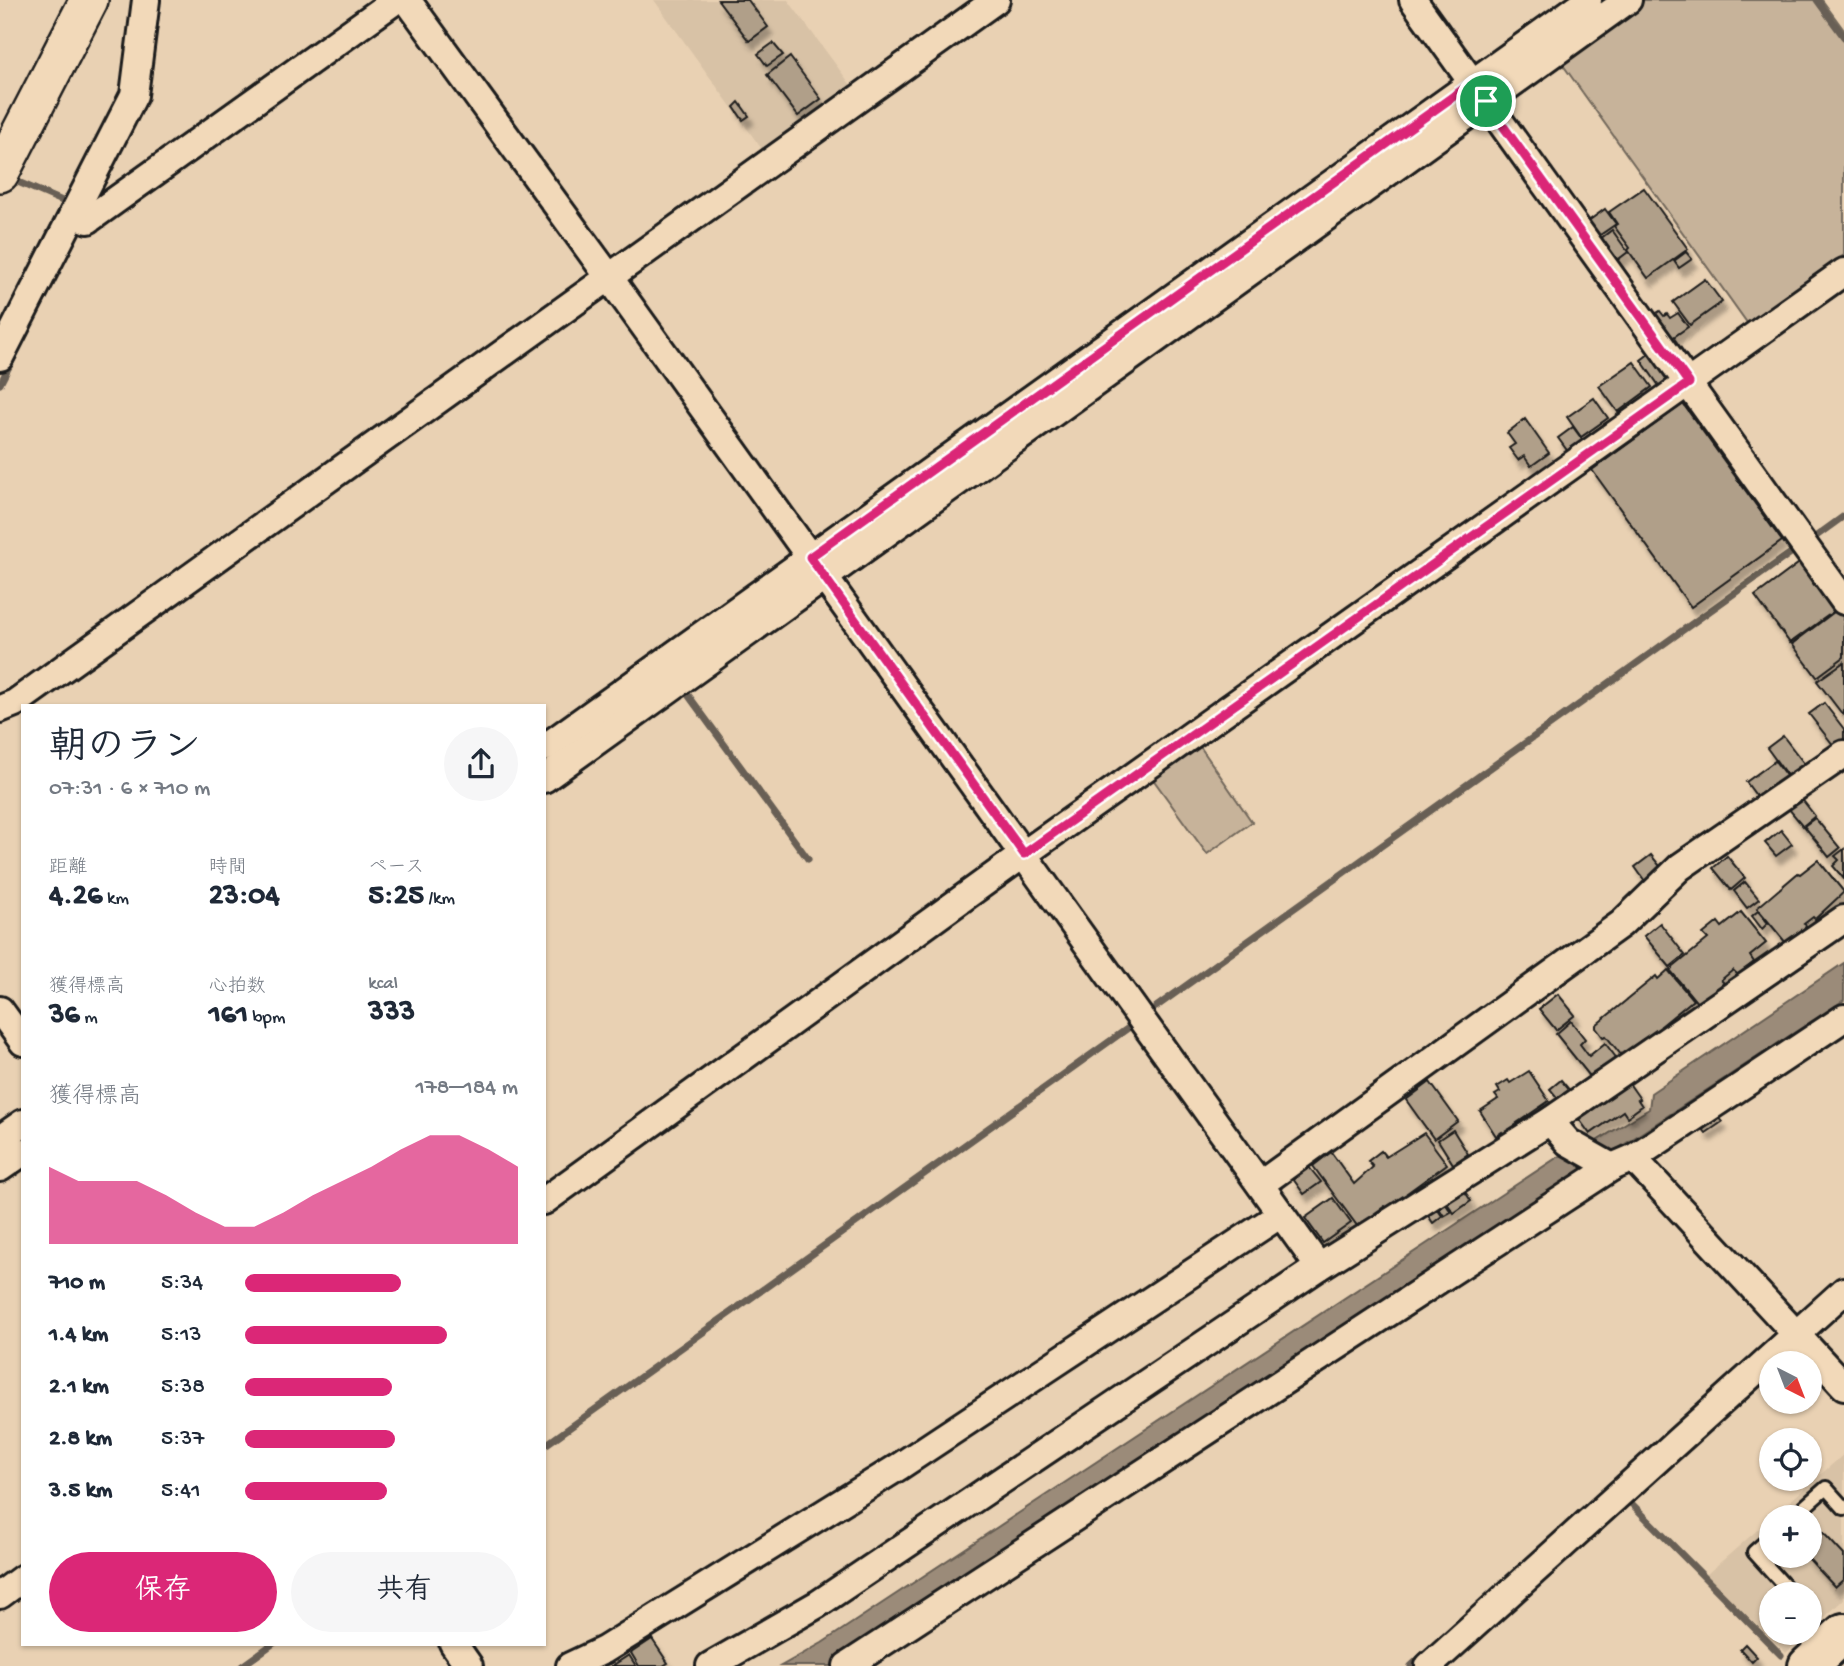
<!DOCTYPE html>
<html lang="ja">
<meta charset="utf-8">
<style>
:root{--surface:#fff;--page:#f6f6f7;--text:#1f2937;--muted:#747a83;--accent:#db2777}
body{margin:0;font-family:"Gochi Hand","Klee One",sans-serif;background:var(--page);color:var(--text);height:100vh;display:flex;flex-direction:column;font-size:26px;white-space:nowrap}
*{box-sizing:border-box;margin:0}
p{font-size:23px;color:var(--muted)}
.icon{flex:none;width:38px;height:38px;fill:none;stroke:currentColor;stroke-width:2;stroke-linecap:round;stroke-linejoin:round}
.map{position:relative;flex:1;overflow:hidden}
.panel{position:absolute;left:21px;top:704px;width:525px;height:942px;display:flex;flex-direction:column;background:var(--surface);border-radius:0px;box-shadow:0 2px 5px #0004}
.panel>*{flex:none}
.needle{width:46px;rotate:138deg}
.fabs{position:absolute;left:1759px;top:1351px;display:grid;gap:14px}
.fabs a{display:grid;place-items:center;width:63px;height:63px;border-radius:50%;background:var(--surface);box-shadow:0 2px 5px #0004;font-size:35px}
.pin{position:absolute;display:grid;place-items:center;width:60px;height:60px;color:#fff;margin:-30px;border:4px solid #fff;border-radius:50%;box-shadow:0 2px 7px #0007}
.round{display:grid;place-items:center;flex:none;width:74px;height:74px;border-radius:37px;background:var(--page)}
.headline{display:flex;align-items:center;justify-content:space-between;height:119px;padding:0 28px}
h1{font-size:38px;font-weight:800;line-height:52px}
.metrics{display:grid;grid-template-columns:repeat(3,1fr);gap:10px;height:119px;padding:7px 28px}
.metrics div{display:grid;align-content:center}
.metrics b{font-size:30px;font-weight:800}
.metrics small{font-size:19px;font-weight:400}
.metrics p{font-size:19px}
.chart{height:196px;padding:14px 28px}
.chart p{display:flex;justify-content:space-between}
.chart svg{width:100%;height:126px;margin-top:7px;fill:var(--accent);opacity:.7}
.button{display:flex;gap:14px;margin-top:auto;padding:14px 28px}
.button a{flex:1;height:80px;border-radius:42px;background:var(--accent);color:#fff;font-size:28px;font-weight:800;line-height:80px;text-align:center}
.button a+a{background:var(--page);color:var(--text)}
ul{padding:0 28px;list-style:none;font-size:23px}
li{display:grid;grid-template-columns:112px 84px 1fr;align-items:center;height:52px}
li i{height:18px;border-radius:9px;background:var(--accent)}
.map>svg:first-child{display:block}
.built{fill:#d8c2a6}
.green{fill:#c7b39a;stroke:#72685b;stroke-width:2}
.water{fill:#9b8b79;stroke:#685f54;stroke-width:2}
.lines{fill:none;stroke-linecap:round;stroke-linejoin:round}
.stream{stroke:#685f54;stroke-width:7}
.building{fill:#b09f89;stroke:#1c1c1c;stroke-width:2;filter:url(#shadow)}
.lane-casing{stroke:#1c1c1c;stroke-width:18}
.street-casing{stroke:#1c1c1c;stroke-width:32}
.secondary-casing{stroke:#1c1c1c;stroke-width:42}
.highway-casing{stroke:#1c1c1c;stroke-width:44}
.lane{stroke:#f2d9b9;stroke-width:12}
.street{stroke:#f2d9b9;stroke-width:26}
.secondary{stroke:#f2d9b9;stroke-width:37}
.highway{stroke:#f2d9b9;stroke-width:38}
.route-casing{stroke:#fff;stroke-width:14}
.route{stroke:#db2777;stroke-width:9}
</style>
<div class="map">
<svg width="1844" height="1666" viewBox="0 0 1844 1666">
<defs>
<filter id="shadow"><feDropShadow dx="4.5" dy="8" stdDeviation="2" flood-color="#0004"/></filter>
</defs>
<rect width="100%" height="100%" fill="#e9d1b3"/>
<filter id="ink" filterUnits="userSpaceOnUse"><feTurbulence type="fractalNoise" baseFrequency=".0143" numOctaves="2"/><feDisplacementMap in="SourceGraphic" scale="14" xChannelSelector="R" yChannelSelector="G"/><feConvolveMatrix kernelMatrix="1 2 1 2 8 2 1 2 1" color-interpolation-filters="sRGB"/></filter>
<g filter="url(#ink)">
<g class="built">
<polygon points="654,0 788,0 853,88 764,152"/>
<polygon points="1844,1454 1844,1599 1810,1631 1810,1594 1771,1594 1771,1633 1808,1633 1786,1653 1706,1575 1771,1518 1771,1556 1810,1556 1810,1517 1772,1517"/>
</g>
<g class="green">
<polygon points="1638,0 1822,0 1844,30 1844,255 1748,324 1558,58"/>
<polygon points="1197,742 1252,822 1207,854 1150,775"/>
</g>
<polygon class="water" points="1844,963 1844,1000 831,1666 781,1666 822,1643 1561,1155 1585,1148 1649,1109 1651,1093"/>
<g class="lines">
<g class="stream">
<polyline points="1817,0 1844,37"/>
<polyline points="18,182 67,203"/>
<polyline points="0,384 14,357"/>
<polyline points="1815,537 1844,516"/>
<polyline points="683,688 808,859"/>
<polyline points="1156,1007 1795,550"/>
<polyline points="544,1446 1131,1026"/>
<polyline points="1630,1502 1781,1655"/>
<polyline points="242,1666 274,1643"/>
<polyline points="1411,1666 1424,1654"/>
</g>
</g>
<g class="building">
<polygon points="718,0 748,0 768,27 749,41"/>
<polygon points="773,43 783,55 767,66 758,54"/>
<polygon points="790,57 821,99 798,116 767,75"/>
<polygon points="739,102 749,116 743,120 734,107"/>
<polygon points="1644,188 1688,249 1648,278 1628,250 1630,248 1614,226 1617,224 1609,212"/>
<polygon points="1605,209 1616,224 1597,237 1587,222"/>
<polygon points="1612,230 1628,252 1616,261 1600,239"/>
<polygon points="1686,252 1692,259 1679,268 1674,261"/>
<polygon points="1705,279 1722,302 1690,325 1673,302"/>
<polygon points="1660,311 1664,316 1667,314 1670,318 1678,313 1688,327 1672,338 1655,314"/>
<polygon points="1654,350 1671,379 1660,387 1641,360"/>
<polygon points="1634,362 1652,387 1618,412 1599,386"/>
<polygon points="1594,398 1608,418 1581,437 1567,417"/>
<polygon points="1683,404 1782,541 1691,607 1592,470"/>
<polygon points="1525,419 1549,453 1531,466 1524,456 1518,460 1509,448 1515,444 1507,433"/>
<polygon points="1573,427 1584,442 1569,453 1558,438"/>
<polygon points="1802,561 1837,609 1790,643 1755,596"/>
<polygon points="1838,609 1844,618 1844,657 1817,677 1792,644"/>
<polygon points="1844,662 1844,714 1843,715 1817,681"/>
<polygon points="1824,703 1844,729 1844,739 1834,746 1809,714"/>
<polygon points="1783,736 1806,766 1789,778 1767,748"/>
<polygon points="1775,761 1787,777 1758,798 1746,782"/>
<polygon points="1801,798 1815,816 1803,826 1788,808"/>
<polygon points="1815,818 1840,848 1829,857 1804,826"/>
<polygon points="1781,830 1792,844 1776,856 1765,843"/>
<polygon points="1844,849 1844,879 1833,866 1839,860 1835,856"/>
<polygon points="1651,855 1664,871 1647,884 1635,867"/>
<polygon points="1727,856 1745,878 1731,890 1713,868"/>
<polygon points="1818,860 1844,892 1815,919 1813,917 1804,924 1807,926 1786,943 1757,908 1798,873 1800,874"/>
<polygon points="1745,882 1759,899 1747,908 1734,891"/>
<polygon points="1758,911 1768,923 1762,929 1752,916"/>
<polygon points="1741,912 1766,943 1750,956 1754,962 1738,975 1733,970 1721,980 1724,983 1698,1004 1670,970 1708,939 1703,934 1718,922 1722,927"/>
<polygon points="1660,923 1685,955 1670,967 1644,936"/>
<polygon points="1668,970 1693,1000 1661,1026 1663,1030 1647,1043 1643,1039 1622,1056 1606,1036 1603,1037 1596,1028 1596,1025 1656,976 1658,979"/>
<polygon points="1558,994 1575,1015 1556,1030 1539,1009"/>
<polygon points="1571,1021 1585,1039 1580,1044 1589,1056 1605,1043 1618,1060 1593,1080 1556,1034"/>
<polygon points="1529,1071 1549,1101 1517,1123 1519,1125 1504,1135 1502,1132 1496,1136 1480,1111 1498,1099 1495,1095 1500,1092 1497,1087 1508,1080 1510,1083"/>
<polygon points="1626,1079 1640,1099 1638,1100 1642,1106 1627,1117 1623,1111 1590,1134 1576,1115"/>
<polygon points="1561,1080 1571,1092 1560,1101 1550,1089"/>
<polygon points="1430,1082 1458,1121 1434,1139 1406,1100"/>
<polygon points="1718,1117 1722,1122 1706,1133 1702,1128"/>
<polygon points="1453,1130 1468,1154 1453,1164 1438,1140"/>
<polygon points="1424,1133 1447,1164 1407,1193 1408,1195 1389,1210 1385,1206 1375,1213 1378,1218 1361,1231 1313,1166 1331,1152 1354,1184 1373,1167 1368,1161 1381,1151 1386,1157"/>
<polygon points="1309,1167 1321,1182 1304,1194 1293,1179"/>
<polygon points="1462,1187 1471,1201 1454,1213 1444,1199"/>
<polygon points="1333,1198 1351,1223 1323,1243 1305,1218"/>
<polygon points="1443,1200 1451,1212 1444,1216 1437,1205"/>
<polygon points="1434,1204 1442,1216 1433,1223 1425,1211"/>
<polygon points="1816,1525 1844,1555 1844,1579 1835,1587 1806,1556 1810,1556 1810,1531"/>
<polygon points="652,1639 668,1663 663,1666 639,1666 631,1653"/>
<polygon points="1745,1644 1757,1657 1752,1662 1740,1649"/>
<polygon points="629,1655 636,1666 612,1666"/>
</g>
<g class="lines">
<defs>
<g id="lane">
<polyline points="1793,1517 1826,1488 1844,1508"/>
<polyline points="1771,1537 1754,1552 1792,1594"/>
<polyline points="1806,1633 1811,1655"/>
</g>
<g id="street">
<polyline points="407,0 609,277 1319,1267"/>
<polyline points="1413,0 1844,601"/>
<polyline points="73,214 88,220 396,0"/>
<polyline points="0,357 134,95 146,0"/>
<polyline points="0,709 15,703 996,0"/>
<polyline points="544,748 1588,0"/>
<polyline points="544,779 1628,0"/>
<polyline points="0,1010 23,1042"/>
<polyline points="1550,1121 1568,1142 1612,1167 1633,1158 1844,1386"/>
<polyline points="0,1139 23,1123"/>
<polyline points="1633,1158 1844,1018"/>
<polyline points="0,1168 23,1152"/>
<polyline points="1261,1184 1621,924 1680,867 1844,754"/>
<polyline points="544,1201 1024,854 1844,272"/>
<polyline points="0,1595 23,1578"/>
<polyline points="453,1643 469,1666"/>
<polyline points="570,1666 604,1650 900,1466 1281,1214"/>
<polyline points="710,1666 818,1604 1319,1267 1550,1121 1844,919"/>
<polyline points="847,1666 1612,1167"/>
<polyline points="1429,1666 1844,1291"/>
</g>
<polyline id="secondary" points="0,173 89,0"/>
<polyline id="highway" points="1808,1666 1844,1633"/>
</defs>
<use href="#lane" class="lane-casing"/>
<use href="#street" class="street-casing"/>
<use href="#secondary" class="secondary-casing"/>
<use href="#highway" class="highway-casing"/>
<use href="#lane" class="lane"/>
<use href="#street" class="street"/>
<use href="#secondary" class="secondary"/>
<use href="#highway" class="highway"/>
</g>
</g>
<g class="lines" filter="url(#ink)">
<defs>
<polygon id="route" points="1472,83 1689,383 1024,854 810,557"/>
</defs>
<use href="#route" class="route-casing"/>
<use href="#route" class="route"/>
</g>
</svg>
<div class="fabs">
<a><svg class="needle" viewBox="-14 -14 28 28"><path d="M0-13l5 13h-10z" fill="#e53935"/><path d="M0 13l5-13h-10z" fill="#747a83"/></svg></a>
<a><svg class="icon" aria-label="locate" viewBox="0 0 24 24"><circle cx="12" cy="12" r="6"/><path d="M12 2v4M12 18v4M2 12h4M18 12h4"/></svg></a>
<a>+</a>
<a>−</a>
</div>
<div class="pin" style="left:1486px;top:101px;background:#1e9e55"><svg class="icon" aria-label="arrive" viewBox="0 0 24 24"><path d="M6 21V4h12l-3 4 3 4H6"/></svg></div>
<section class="panel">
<div class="headline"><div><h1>朝のラン</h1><p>07:31 · 6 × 710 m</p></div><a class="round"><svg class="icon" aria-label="share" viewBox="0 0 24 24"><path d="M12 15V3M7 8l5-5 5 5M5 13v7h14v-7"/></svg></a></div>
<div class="metrics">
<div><p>距離</p><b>4.26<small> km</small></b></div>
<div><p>時間</p><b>23:04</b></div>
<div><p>ペース</p><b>5:25<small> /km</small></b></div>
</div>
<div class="metrics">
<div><p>獲得標高</p><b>36<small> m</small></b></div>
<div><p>心拍数</p><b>161<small> bpm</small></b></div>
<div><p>kcal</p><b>333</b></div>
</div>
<div class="chart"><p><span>獲得標高</span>178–184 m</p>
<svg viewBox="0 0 160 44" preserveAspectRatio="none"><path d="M0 44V17L10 22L20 22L30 22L40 27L50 33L60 38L70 38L80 33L90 27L100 22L110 17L120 11L130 6L140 6L150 11L160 17V44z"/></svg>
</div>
<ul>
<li><b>710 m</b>5:34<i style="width:57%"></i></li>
<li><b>1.4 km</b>5:13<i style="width:74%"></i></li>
<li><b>2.1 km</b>5:38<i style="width:54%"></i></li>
<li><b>2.8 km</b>5:37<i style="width:55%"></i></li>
<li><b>3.5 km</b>5:41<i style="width:52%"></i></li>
</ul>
<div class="button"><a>保存</a><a>共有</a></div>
</section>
</div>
